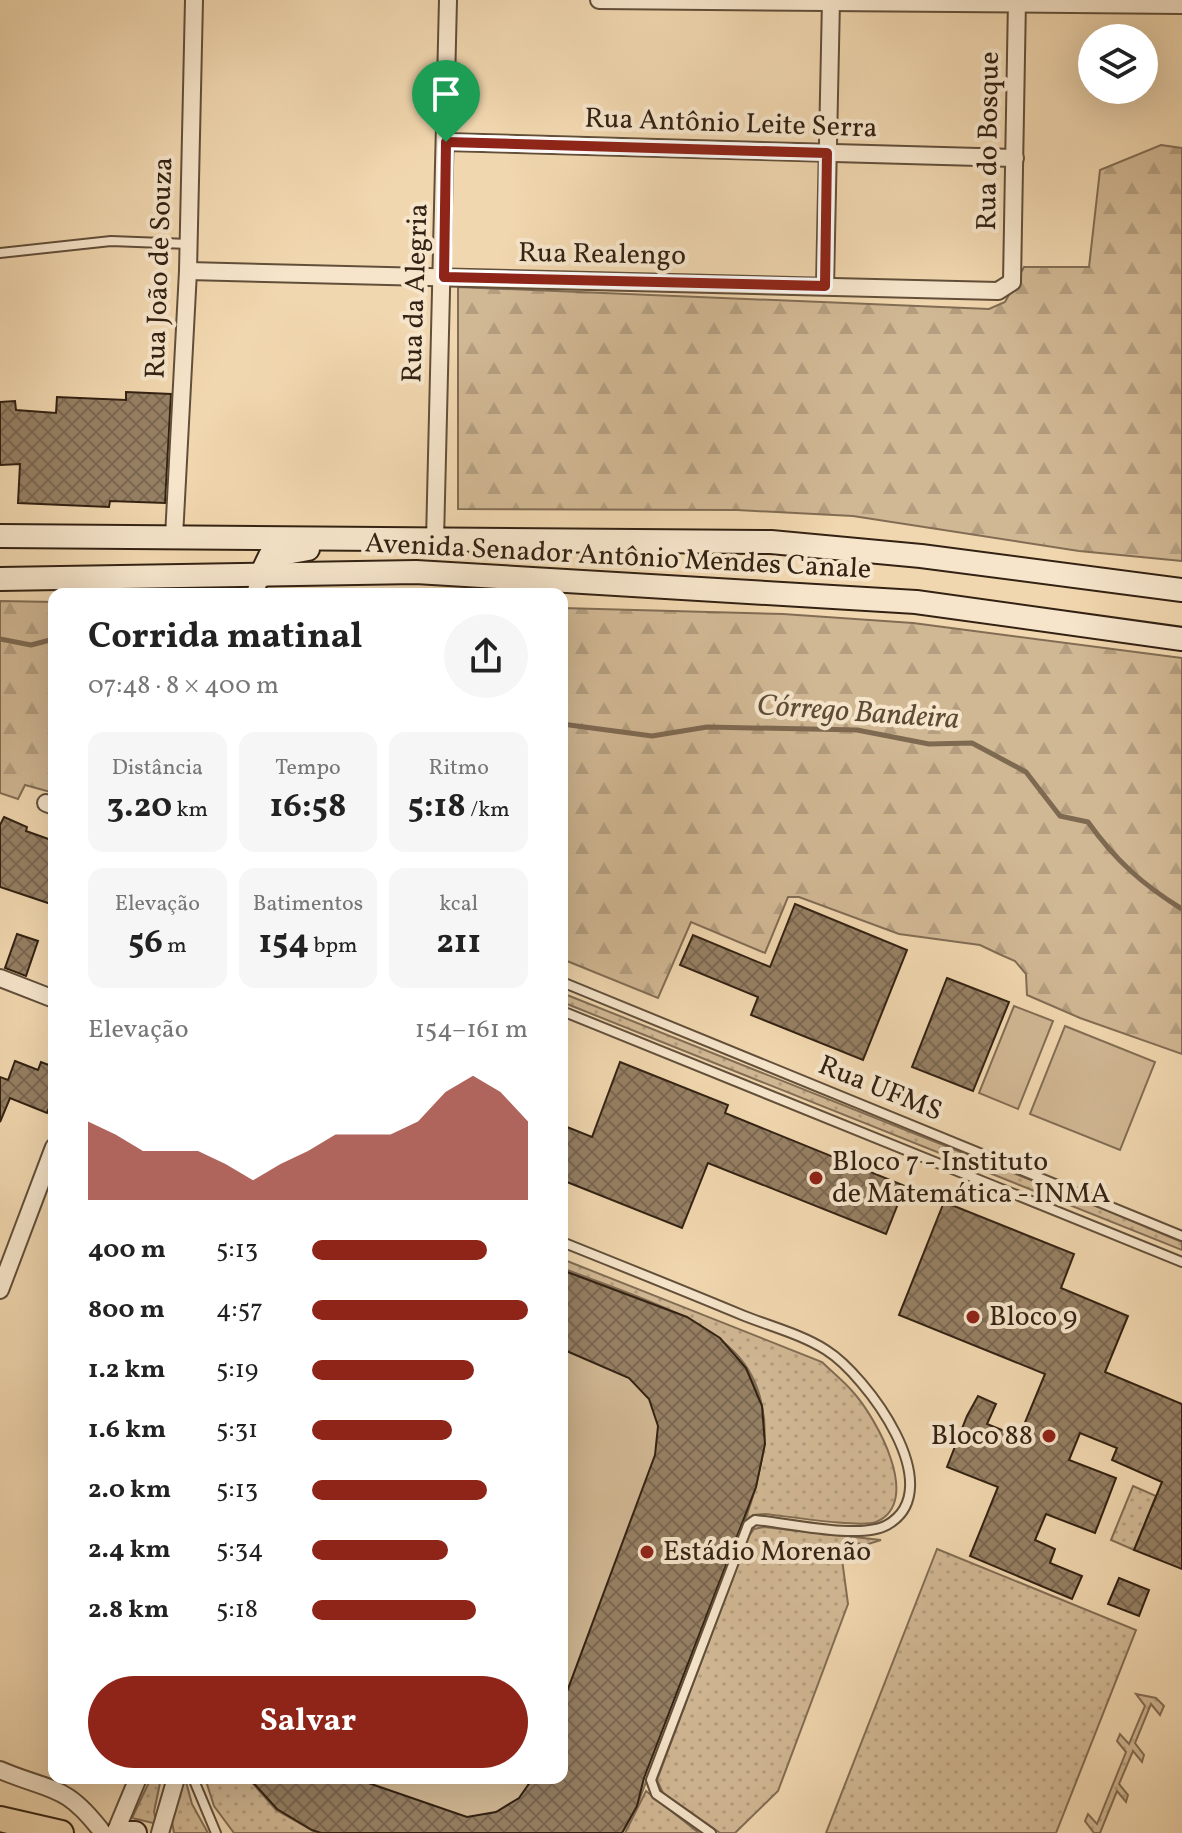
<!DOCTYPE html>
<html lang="pt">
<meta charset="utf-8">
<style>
:root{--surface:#fff;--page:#f6f6f6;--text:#222;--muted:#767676;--accent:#8f2418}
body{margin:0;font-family:Vollkorn,serif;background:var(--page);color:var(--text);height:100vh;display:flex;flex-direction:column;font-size:30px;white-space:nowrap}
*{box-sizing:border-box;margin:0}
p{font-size:26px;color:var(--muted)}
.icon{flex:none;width:44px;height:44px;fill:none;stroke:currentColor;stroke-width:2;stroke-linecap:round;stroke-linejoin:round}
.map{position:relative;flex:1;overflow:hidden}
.details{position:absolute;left:48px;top:588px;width:520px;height:1196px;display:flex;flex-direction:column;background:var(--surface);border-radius:16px;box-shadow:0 8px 32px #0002}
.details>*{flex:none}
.tools{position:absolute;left:1078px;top:24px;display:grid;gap:16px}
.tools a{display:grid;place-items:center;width:80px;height:80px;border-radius:50%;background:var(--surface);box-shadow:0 8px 32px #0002;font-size:40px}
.pin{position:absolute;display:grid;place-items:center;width:68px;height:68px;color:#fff;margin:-82px -34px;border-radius:50% 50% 50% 0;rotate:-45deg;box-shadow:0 0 8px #0007}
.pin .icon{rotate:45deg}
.round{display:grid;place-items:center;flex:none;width:84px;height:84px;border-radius:42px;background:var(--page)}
.headline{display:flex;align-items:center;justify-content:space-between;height:136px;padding:0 40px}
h1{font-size:36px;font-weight:700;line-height:60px}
.figures{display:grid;grid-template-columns:repeat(3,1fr);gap:12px;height:136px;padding:8px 40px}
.figures div{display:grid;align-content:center;border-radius:16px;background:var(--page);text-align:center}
.figures b{font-size:34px;font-weight:700}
.figures small{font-size:22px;font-weight:400}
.figures p{font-size:22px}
.chart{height:224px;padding:16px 40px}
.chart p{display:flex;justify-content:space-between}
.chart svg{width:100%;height:144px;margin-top:8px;fill:var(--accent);opacity:.7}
.action{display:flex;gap:16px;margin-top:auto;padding:16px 40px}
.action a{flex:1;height:92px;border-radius:48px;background:var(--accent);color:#fff;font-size:32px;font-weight:700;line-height:92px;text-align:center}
ul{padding:0 40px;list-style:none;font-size:26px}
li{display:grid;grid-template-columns:128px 96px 1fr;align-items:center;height:60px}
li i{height:20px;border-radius:10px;background:var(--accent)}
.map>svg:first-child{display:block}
.grass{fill:url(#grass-dots);stroke:#826d54;stroke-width:2}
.forest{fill:url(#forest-firs);stroke:#826d54;stroke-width:2}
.garden{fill:#d1b894;stroke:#826d54;stroke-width:2}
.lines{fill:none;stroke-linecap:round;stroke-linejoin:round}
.stream{stroke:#7e6951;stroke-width:5}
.building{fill:url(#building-cross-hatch);stroke:#332213;stroke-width:2}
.service-casing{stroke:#624f3a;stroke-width:12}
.minor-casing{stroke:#624f3a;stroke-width:20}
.secondary-casing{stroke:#332213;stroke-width:26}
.primary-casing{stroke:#332213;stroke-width:28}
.service{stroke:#f6e5cb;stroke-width:8}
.minor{stroke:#f6e5cb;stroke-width:16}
.secondary{stroke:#f6e5cb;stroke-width:22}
.primary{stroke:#f1d7af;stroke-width:24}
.route-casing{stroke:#fff;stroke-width:16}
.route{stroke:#8f2418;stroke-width:10}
.poi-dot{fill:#8f2418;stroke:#f6e5cb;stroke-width:3}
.labels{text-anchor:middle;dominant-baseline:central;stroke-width:8;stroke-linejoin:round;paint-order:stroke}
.street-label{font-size:28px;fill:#332213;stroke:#f6e5cb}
.poi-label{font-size:28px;fill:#332213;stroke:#f6e5cb;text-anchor:start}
.water-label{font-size:30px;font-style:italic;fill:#5f4c37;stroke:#f6e5cb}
</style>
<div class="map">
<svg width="1182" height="1833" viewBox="0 0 1182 1833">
<defs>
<pattern id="grass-dots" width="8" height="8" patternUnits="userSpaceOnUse" patternTransform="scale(2)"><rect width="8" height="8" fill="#d1b894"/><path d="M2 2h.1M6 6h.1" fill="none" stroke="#b49e7f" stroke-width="1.8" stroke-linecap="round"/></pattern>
<pattern id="forest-firs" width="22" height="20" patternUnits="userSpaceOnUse" patternTransform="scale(2)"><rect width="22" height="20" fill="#d1b894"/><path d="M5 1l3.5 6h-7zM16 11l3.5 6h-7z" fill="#b49e7f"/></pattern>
<pattern id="building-cross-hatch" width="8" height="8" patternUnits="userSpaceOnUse" patternTransform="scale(2)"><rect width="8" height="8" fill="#968064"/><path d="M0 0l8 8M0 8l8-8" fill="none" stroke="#7b6851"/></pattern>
</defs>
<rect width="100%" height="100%" fill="#f1d7af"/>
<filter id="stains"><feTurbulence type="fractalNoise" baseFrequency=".0025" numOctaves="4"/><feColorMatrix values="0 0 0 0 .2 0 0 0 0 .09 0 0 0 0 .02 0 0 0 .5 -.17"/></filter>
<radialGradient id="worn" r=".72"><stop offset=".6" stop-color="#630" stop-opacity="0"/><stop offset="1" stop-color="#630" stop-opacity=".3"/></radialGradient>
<g class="grass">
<polygon points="562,993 1101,1208 1182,1242 1182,1250 562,1002"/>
<path d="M562,1259L822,1362C832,1372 844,1381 853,1392C875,1416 924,1502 876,1522C860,1528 786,1516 765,1514L753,1515L744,1523C810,1343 703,1322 562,1268Z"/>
<polygon points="1133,1486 1156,1496 1134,1550 1111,1540"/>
<polygon points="764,1527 881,1540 865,1545 853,1542 841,1552 848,1604 778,1791 735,1833 720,1833 663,1793 657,1780 748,1537 754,1529"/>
<polygon points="937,1549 1136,1630 1056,1833 826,1833"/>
<polygon points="1136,1694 1156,1698 1164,1706 1160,1715 1151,1704 1135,1743 1144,1755 1142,1762 1133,1751 1119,1784 1128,1795 1126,1802 1117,1791 1100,1833 1094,1833 1085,1821 1088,1814 1097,1824 1126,1752 1117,1741 1120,1734 1129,1744 1145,1706"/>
<polygon points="151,1778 161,1778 154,1812 157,1824 132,1818"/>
<polygon points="181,1778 185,1778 192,1804 208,1833 174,1833 171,1816"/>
<polygon points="205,1778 248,1778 276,1810 317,1833 234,1833 214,1806"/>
<polygon points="646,1791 699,1833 625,1833"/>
</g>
<g class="forest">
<polygon points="1161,145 1182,148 1182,561 1079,551 853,516 737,510 458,509 458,287 989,309 1005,302 1024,267 1089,267 1100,170"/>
<polygon points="0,601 54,602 54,793 25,785 18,799 0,793"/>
<polygon points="562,608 783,614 913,623 1182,658 1182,1054 1080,1018 1027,995 1026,974 1015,961 999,954 980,945 899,934 799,897 788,897 765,953 691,922 658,998 562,959"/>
</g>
<g class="garden">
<polygon points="1014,1006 1053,1021 1018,1109 979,1093"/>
<polygon points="1065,1026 1155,1062 1120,1150 1030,1114"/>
<path d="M562,1270C645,1302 775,1329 764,1445C763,1459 758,1473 756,1487L637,1806L622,1833H321L250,1778H562Z"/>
</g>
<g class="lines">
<g class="stream">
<polyline points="0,639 31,645 54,639"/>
<path d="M562,724L652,736L707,727L857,730L929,744L972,743L1026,772L1060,816L1088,822C1115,860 1143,885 1182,909"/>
</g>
</g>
<g class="building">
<polygon points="126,392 171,394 165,503 110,501 109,507 18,503 20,464 0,465 0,402 15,401 16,410 56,413 57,397 126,400"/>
<polygon points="4,817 27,827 26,831 54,841 54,905 0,887 0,825"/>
<polygon points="795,904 907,950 863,1060 751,1015 758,997 680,965 693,935 770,967"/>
<polygon points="17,934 38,941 26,976 5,968"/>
<polygon points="947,978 1009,1002 973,1091 912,1067"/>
<polygon points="15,1061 38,1070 41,1062 54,1067 54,1096 47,1113 10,1098 0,1122 0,1077 8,1080"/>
<polygon points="620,1062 728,1105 725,1113 905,1186 886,1234 708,1163 682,1228 562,1180 562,1125 592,1137"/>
<polygon points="944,1202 1074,1254 1061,1288 1128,1316 1105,1372 1182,1404 1182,1569 1134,1550 1162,1482 1112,1460 1117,1448 1080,1433 1069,1460 1116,1478 1095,1533 1046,1514 1035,1540 1055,1549 1050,1563 1082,1576 1072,1599 970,1556 998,1487 947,1467 967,1416 978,1396 996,1404 987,1424 1019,1437 1045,1374 899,1315"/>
<polygon points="562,1270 687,1317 720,1338 746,1368 762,1406 765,1444 756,1487 644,1778 637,1806 622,1833 321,1833 312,1830 277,1809 249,1778 354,1778 467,1817 496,1812 519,1798 533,1778 562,1778 562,1705 655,1455 658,1426 649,1399 629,1378 562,1349"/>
<polygon points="1119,1578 1149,1590 1139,1616 1108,1604"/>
</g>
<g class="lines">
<defs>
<g id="service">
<polyline points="0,253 111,241 189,244"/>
<polyline points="562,982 1182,1236"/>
<polyline points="562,1011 1182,1262"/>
<path d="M562,1242C622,1266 682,1290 742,1315C769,1326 801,1334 826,1350C866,1375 951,1489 887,1525C860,1540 788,1523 755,1520L748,1525L651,1780L656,1794L711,1833"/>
<polyline points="193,1778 216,1833"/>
</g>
<g id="minor">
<polyline points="599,0 1182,5"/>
<polyline points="446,142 1015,158"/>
<polyline points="188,271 998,291 1012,282 1017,0"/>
<polyline points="825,286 831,0"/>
<polyline points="174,537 188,271 194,0"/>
<polyline points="435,540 448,0"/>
<polyline points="255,594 260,577"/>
<polyline points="46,803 54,806"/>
<polyline points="0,978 54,999"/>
<polyline points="0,1290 54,1147"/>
<path d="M0,1770C52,1792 65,1783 103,1833"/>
<polyline points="115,1833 138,1778"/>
<polyline points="160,1833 176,1778"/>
</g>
<g id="secondary">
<polyline points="0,536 771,542 921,556 1182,590"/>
<polyline points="260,577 270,556 308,549"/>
<polyline points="0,579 416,572 916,602 1182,639"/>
<polyline points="118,1833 135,1833"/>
</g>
<polyline id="primary" points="0,1819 61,1833"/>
</defs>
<use href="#service" class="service-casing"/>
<use href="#minor" class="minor-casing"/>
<use href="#secondary" class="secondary-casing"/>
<use href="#primary" class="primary-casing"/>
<use href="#service" class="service"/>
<use href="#minor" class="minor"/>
<use href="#secondary" class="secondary"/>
<use href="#primary" class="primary"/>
</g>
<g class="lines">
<defs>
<polygon id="route" points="446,142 827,153 825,286 444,277"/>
</defs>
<use href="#route" class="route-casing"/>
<use href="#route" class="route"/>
</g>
<g class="poi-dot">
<circle cx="816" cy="1178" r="8"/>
<circle cx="973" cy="1317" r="8"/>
<circle cx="1049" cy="1436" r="8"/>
<circle cx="647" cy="1552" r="8"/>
</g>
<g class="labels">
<g class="street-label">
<text transform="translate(731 124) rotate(2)">Rua Antônio Leite Serra</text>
<text transform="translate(989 141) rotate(-89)">Rua do Bosque</text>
<text transform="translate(602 255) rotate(1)">Rua Realengo</text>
<text transform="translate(160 268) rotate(-88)">Rua João de Souza</text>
<text transform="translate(416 293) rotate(-88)">Rua da Alegria</text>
<text transform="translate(618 557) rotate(3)">Avenida Senador Antônio Mendes Canale</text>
<text transform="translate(880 1089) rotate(22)">Rua UFMS</text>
</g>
<g class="poi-label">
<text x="832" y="1162">Bloco 7 - Instituto<tspan x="832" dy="32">de Matemática - INMA</tspan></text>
<text x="989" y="1317">Bloco 9</text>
<text x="1033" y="1436" text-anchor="end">Bloco 88</text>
<text x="663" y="1552">Estádio Morenão</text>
</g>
<g class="water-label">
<text transform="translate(858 713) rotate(4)">Córrego Bandeira</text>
</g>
</g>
<rect width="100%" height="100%" filter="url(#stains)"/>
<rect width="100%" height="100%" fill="url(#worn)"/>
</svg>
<div class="tools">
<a><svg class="icon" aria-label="layers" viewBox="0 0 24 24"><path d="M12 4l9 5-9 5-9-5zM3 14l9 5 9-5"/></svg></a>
</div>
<div class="pin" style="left:446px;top:142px;background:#1e9e55"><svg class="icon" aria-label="arrive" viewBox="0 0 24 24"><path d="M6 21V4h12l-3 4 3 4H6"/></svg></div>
<section class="details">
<div class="headline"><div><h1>Corrida matinal</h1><p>07:48 · 8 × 400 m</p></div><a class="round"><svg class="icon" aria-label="share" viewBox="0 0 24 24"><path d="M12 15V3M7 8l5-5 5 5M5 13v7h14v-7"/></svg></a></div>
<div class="figures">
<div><p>Distância</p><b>3.20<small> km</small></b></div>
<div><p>Tempo</p><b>16:58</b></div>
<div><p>Ritmo</p><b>5:18<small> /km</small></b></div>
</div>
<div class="figures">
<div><p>Elevação</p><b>56<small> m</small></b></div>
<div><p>Batimentos</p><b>154<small> bpm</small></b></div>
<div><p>kcal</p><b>211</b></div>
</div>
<div class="chart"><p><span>Elevação</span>154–161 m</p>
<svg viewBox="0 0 160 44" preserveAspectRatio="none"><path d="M0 44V20L10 24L20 29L30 29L40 29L50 33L60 38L70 33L80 29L90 24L100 24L110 24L120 20L130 11L140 6L150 11L160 20V44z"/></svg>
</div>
<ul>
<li><b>400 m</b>5:13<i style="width:81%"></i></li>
<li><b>800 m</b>4:57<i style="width:100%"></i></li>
<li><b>1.2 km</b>5:19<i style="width:75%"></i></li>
<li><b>1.6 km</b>5:31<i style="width:65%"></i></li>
<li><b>2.0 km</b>5:13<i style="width:81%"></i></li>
<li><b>2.4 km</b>5:34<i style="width:63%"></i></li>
<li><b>2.8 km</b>5:18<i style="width:76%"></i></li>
</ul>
<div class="action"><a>Salvar</a></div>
</section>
</div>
